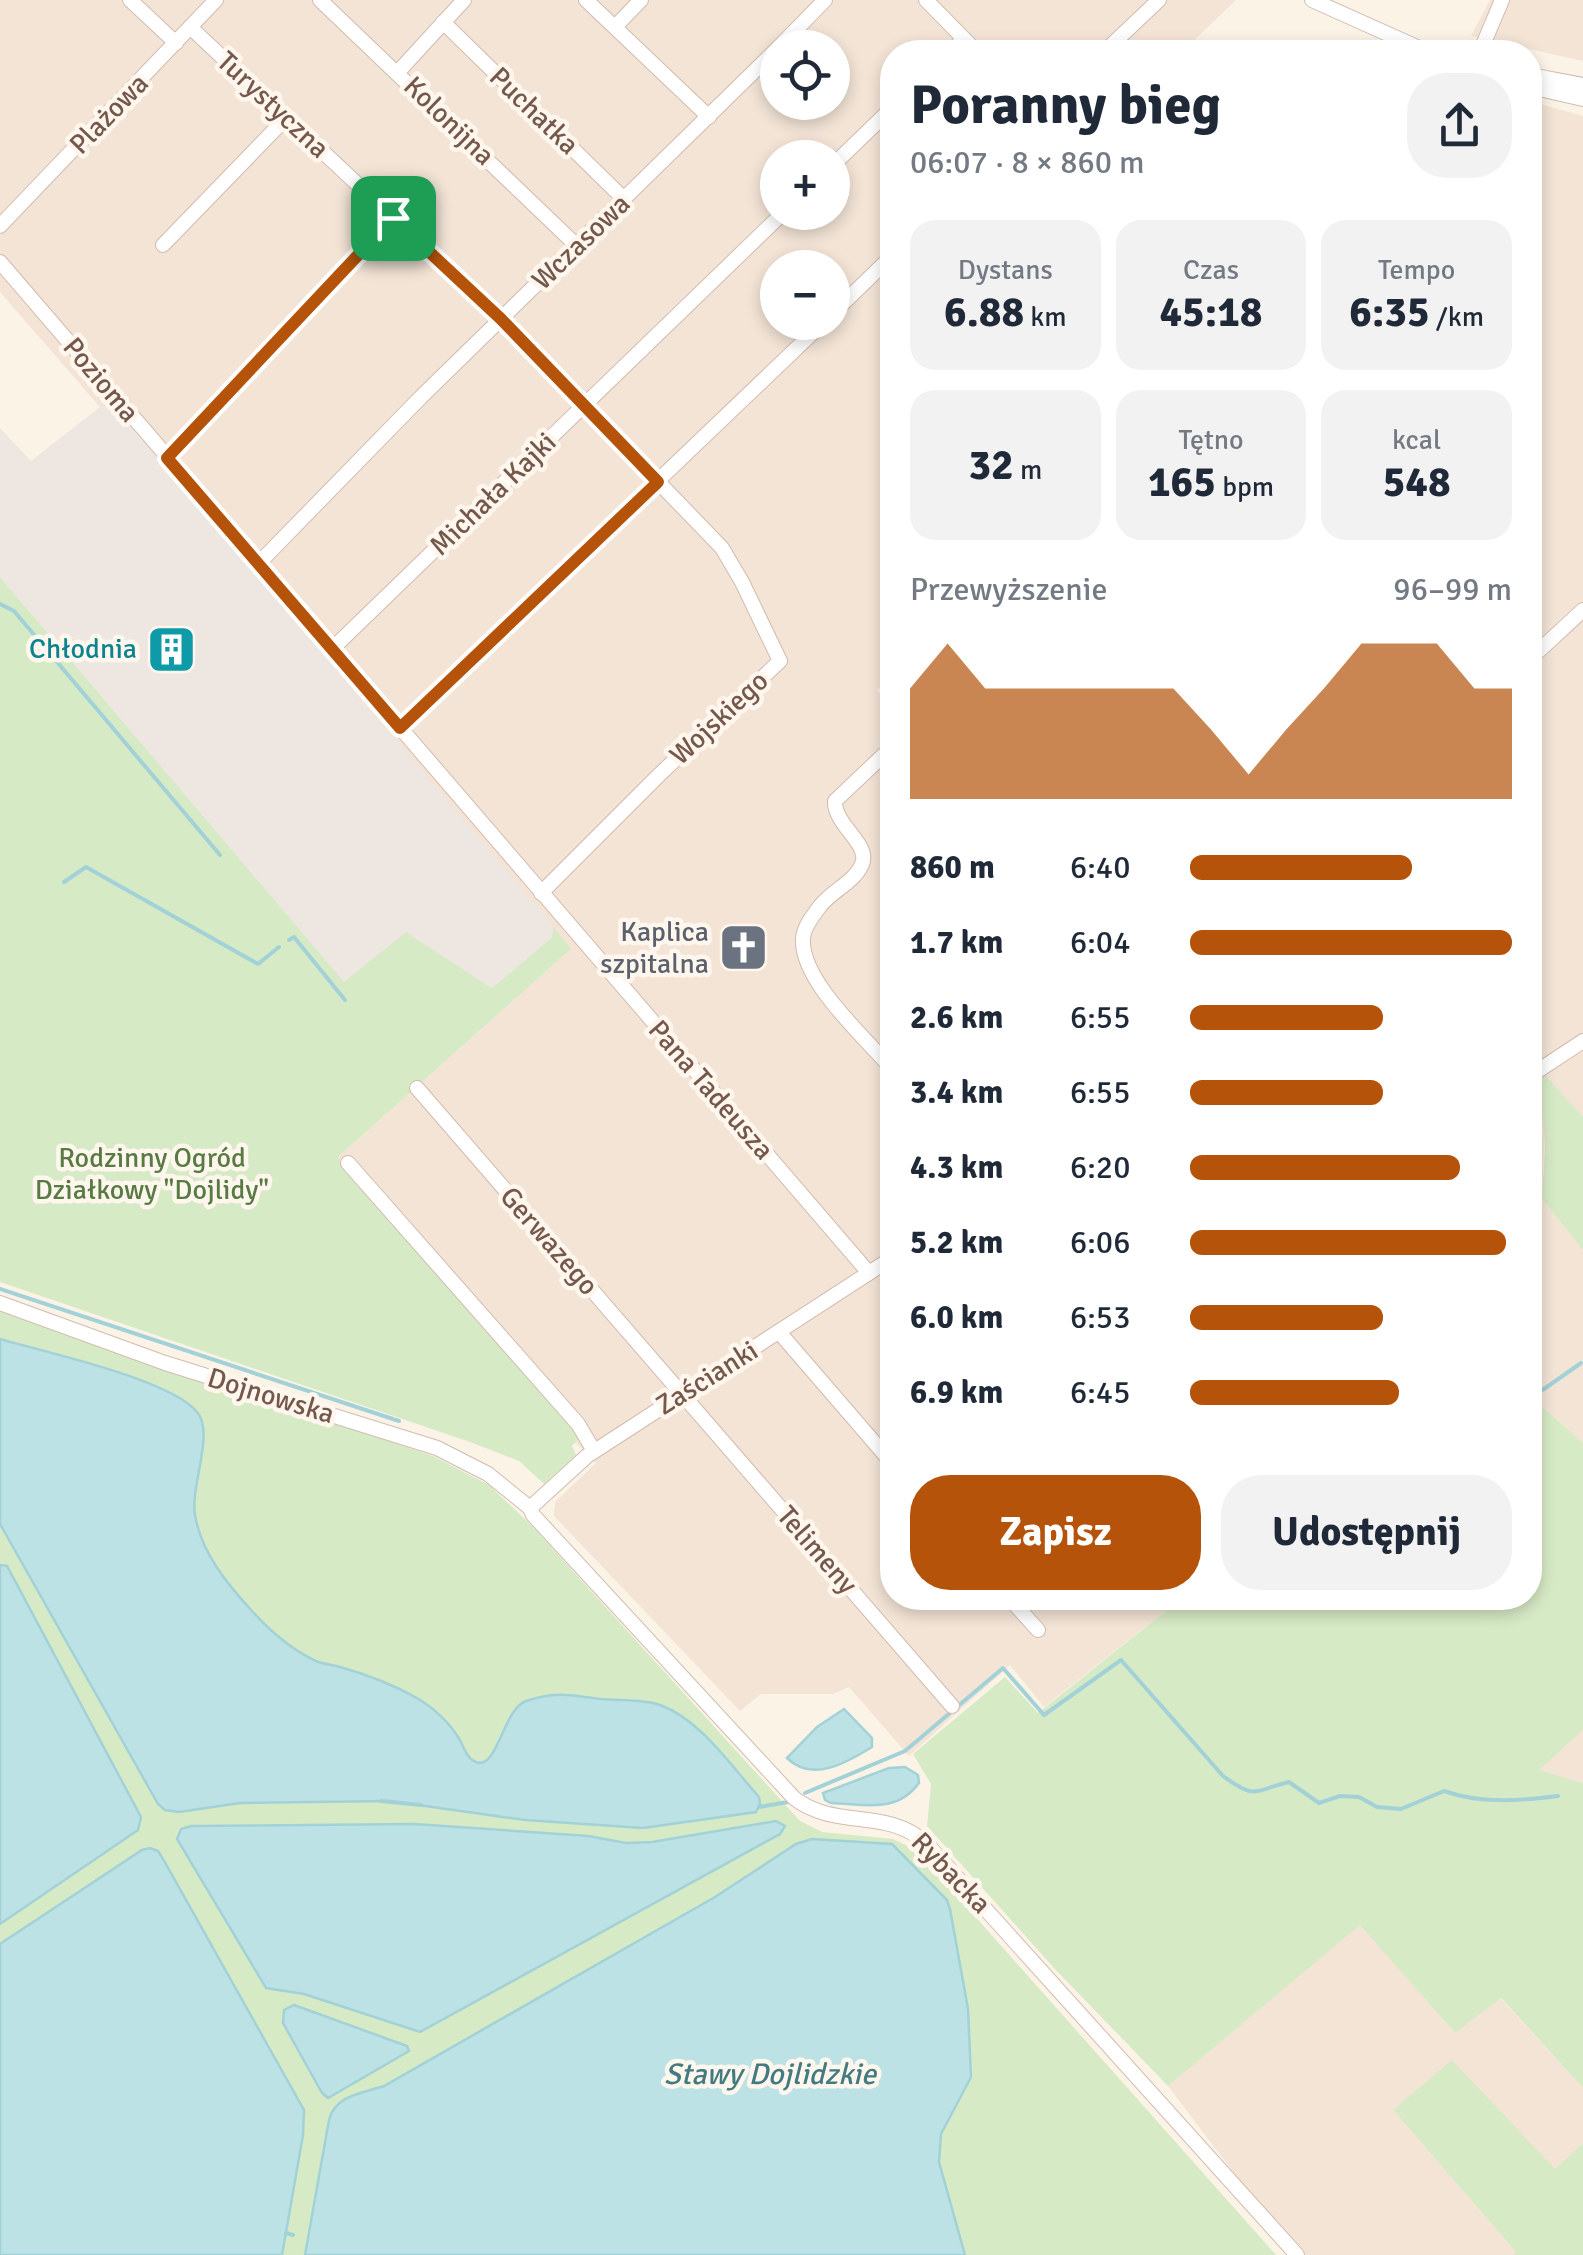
<!DOCTYPE html>
<html lang="pl">
<meta charset="utf-8">
<style>
:root{--surface:#fff;--page:#f2f2f3;--text:#1f2937;--muted:#747a83;--accent:#b45309}
body{margin:0;font-family:Signika,sans-serif;background:var(--page);color:var(--text);height:100vh;display:flex;flex-direction:column;font-size:38px;white-space:nowrap}
*{box-sizing:border-box;margin:0}
p{font-size:32px;color:var(--muted)}
.icon{flex:none;width:55px;height:55px;fill:none;stroke:currentColor;stroke-width:2;stroke-linecap:round;stroke-linejoin:round}
.map{position:relative;flex:1;overflow:hidden}
.details{position:absolute;left:880px;top:40px;width:662px;height:1570px;display:flex;flex-direction:column;background:var(--surface);border-radius:40px;box-shadow:0 5px 15px #0003}
.details>*{flex:none}
.fabs{position:absolute;left:760px;top:30px;display:grid;gap:20px}
.fabs a{display:grid;place-items:center;width:90px;height:90px;border-radius:50%;background:var(--surface);box-shadow:0 5px 15px #0003;font-size:50px}
.pin{position:absolute;display:grid;place-items:center;width:85px;height:85px;color:#fff;margin:-42px;border-radius:20px;box-shadow:0 5px 15px #0006}
.round{display:grid;place-items:center;flex:none;width:105px;height:105px;border-radius:40px;background:var(--page)}
.summary{display:flex;align-items:center;justify-content:space-between;height:170px;padding:0 30px}
h1{font-size:55px;font-weight:700;line-height:75px}
.figures{display:grid;grid-template-columns:repeat(3,1fr);gap:15px;height:170px;padding:10px 30px}
.figures div{display:grid;align-content:center;border-radius:25px;background:var(--page);text-align:center}
.figures b{font-size:42px;font-weight:700}
.figures small{font-size:28px;font-weight:400}
.figures p{font-size:28px}
.chart{height:280px;padding:20px 30px}
.chart p{display:flex;justify-content:space-between}
.chart svg{width:100%;height:180px;margin-top:10px;fill:var(--accent);opacity:.7}
.cta{display:flex;gap:20px;margin-top:auto;padding:20px 30px}
.cta a{flex:1;height:115px;border-radius:40px;background:var(--accent);color:#fff;font-size:40px;font-weight:700;line-height:115px;text-align:center}
.cta a+a{background:var(--page);color:var(--text)}
ul{padding:0 30px;list-style:none;font-size:32px}
li{display:grid;grid-template-columns:160px 120px 1fr;align-items:center;height:75px}
li i{height:25px;border-radius:12px;background:var(--accent)}
.map>svg:first-child{display:block}
.residential{fill:#f3e4d6;fill-rule:evenodd}
.industrial{fill:#ede6e1}
.green{fill:#d7eac6}
.water{fill:#bce2e5;stroke:#a2d2d7;stroke-width:2.5}
.lines{fill:none;stroke-linecap:round;stroke-linejoin:round}
.stream{stroke:#a2d2d7;stroke-width:4}
.minor-casing{stroke:#d0bcb0;stroke-width:16}
.minor{stroke:#fff;stroke-width:14}
.route-casing{stroke:#fff;stroke-width:20}
.route{stroke:#b45309;stroke-width:12}
.labels{text-anchor:middle;dominant-baseline:central;stroke-width:9;stroke-linejoin:round;paint-order:stroke}
.street-label{font-size:28px;fill:#75584c;stroke:#fff7ee}
.culture-label{font-size:28px;fill:#0d838f;stroke:#fff7ee;text-anchor:end}
.worship-label{font-size:28px;fill:#5b616d;stroke:#fff7ee;text-anchor:end}
.park-label{font-size:28px;fill:#587b44;stroke:#fff7ee}
.water-label{font-size:30px;font-style:italic;fill:#437b81;stroke:#fff7ee}
</style>
<div class="map">
<svg width="1583" height="2255" viewBox="0 0 1583 2255">
<rect width="100%" height="100%" fill="#fcf3e7"/>
<g class="residential">
<path d="M0,0H1236L1182,52H892V677L877,690L892,710V1598H1182L1044,1707L1010,1665L909,1756L849,1687L833,1694H761L740,1711L554,1516L555,1502L596,1463L576,1443L580,1438L338,1157L571,949L0,292ZM778,48H832V102H778ZM778,158H832V212H778ZM778,268H832V322H778Z"/>
<polygon points="1490,0 1583,0 1583,61 1471,36"/>
<polygon points="1530,101 1583,116 1583,1117 1544,1075 1531,1083 1542,1105 1545,1130 1542,1199 1583,1250 1583,1443 1530,1396"/>
<polygon points="1583,1730 1583,1783 1538,1770"/>
<polygon points="1360,1924 1455,2033 1500,1998 1583,2088 1583,2143 1555,2170 1394,2111 1517,2253 1514,2255 1296,2255 1168,2086"/>
</g>
<polygon class="industrial" points="109,400 553,926 552,937 492,988 406,932 344,983 0,577 0,428 31,461"/>
<g class="green">
<polygon points="0,577 344,982 406,932 492,988 552,937 553,926 571,949 338,1157 580,1438 572,1446 576,1455 544,1484 519,1461 470,1442 0,1282"/>
<path d="M1544,1074L1583,1117V1250L1542,1199C1544,1157 1551,1122 1531,1083Z"/>
<polygon points="0,1310 433,1456 489,1485 532,1526 800,1821 822,1832 893,1839 916,1850 1276,2255 0,2255"/>
<polygon points="1530,1396 1583,1443 1583,1730 1539,1770 1583,1783 1583,2088 1501,1998 1455,2033 1360,1925 1168,2086 1054,1968 927,1826 931,1784 913,1754 1005,1677 1038,1713 1182,1598 1530,1598"/>
<polygon points="1452,2060 1555,2169 1583,2143 1583,2255 1514,2255 1516,2252 1393,2110"/>
</g>
<g class="water">
<path d="M0,1339C44,1352 170,1379 197,1412C215,1433 190,1486 195,1515C201,1552 227,1584 252,1611C270,1631 293,1651 318,1662C325,1664 333,1665 340,1667C365,1674 394,1685 417,1698C435,1709 449,1722 460,1740C463,1746 466,1755 471,1759C497,1780 501,1710 526,1701C555,1691 571,1695 600,1699C620,1701 642,1699 660,1705C701,1720 731,1766 759,1797L760,1804L756,1812L643,1828L525,1820L390,1801L240,1803L179,1812L165,1810L158,1804L0,1524Z"/>
<polygon points="0,1565 7,1566 141,1817 138,1830 0,1924"/>
<path d="M844,1709L872,1738V1747C846,1763 812,1783 787,1758L817,1727Z"/>
<path d="M905,1767L918,1775L919,1783C896,1814 866,1804 831,1803L825,1800L823,1793L889,1768Z"/>
<polygon points="776,1821 785,1826 780,1834 420,2032 304,1994 266,1988 177,1839 181,1829 191,1826 414,1824 588,1836 626,1843 652,1842"/>
<path d="M812,1839L892,1844L947,1900L950,1909L968,2009L971,2077L941,2134L939,2162L965,2255H305L329,2120C335,2095 363,2093 384,2086L715,1897L796,1844Z"/>
<polygon points="150,1848 158,1851 163,1859 304,2110 303,2135 282,2255 0,2255 0,1944 142,1850"/>
<polygon points="294,2005 407,2046 409,2051 328,2098 322,2093 283,2023 284,2010"/>
</g>
<g class="lines">
<g class="stream">
<polyline points="0,604 14,611 220,855"/>
<polyline points="64,882 86,867 258,964 279,947"/>
<polyline points="289,940 294,937 345,1000"/>
<polyline points="0,1289 399,1421"/>
<polyline points="1530,1394 1544,1389 1581,1363"/>
<path d="M805,1793L905,1751L1003,1668L1044,1715L1121,1660L1223,1776C1256,1800 1252,1791 1289,1782L1319,1803L1340,1796L1359,1797L1377,1807L1401,1809L1444,1791C1481,1804 1519,1801 1558,1796"/>
<polyline points="381,1801 421,1805"/>
<polyline points="759,1807 788,1802"/>
<polyline points="286,2233 293,2235"/>
</g>
<defs>
<g id="minor">
<polyline points="130,0 176,43"/>
<polyline points="320,0 576,245"/>
<polyline points="586,0 709,117"/>
<polyline points="926,0 977,52"/>
<polyline points="1312,0 1428,52"/>
<polyline points="443,22 625,200"/>
<polyline points="190,27 501,319 722,548 742,582 780,661 659,775 541,893"/>
<polyline points="615,27 641,0"/>
<polyline points="778,48 825,0"/>
<polyline points="950,52 964,39"/>
<polyline points="1104,52 1159,0"/>
<polyline points="1480,52 1502,0"/>
<polyline points="398,72 464,0"/>
<polyline points="1530,75 1583,85"/>
<polyline points="1530,87 1583,99"/>
<polyline points="832,166 892,108"/>
<polyline points="0,226 216,0"/>
<polyline points="163,245 286,118"/>
<polyline points="0,262 869,1273"/>
<polyline points="832,314 892,256"/>
<polyline points="167,458 393,218"/>
<polyline points="258,564 420,398 778,48"/>
<polyline points="331,650 784,212"/>
<polyline points="1530,659 1583,610"/>
<polyline points="400,727 824,322"/>
<path d="M892,747L835,801C834,824 867,842 863,861C859,879 832,891 821,905C814,914 804,926 803,938C800,981 866,1038 892,1069"/>
<polyline points="1530,1076 1583,1041"/>
<polyline points="417,1088 952,1706"/>
<polyline points="348,1163 578,1424 594,1451"/>
<path d="M0,1303L165,1363L437,1448L488,1474L530,1508L533,1515L794,1798C835,1830 886,1807 926,1843L1297,2255"/>
<polyline points="779,1332 892,1463"/>
<polyline points="530,1508 587,1456 892,1258"/>
<polyline points="1009,1598 1038,1630"/>
</g>
</defs>
<use href="#minor" class="minor-casing"/>
<use href="#minor" class="minor"/>
</g>
<g class="lines">
<defs>
<polygon id="route" points="393,218 501,319 658,482 400,728 167,458"/>
</defs>
<use href="#route" class="route-casing"/>
<use href="#route" class="route"/>
</g>
<defs>
<symbol id="building-square" viewBox="-11 -11 22 22"><rect x="-9" y="-9" width="18" height="18" rx="4" fill="#0f9aa8" stroke="#fff7ee"/><path d="M-4-6H4V6H1V3H-1V6H-4ZM-2.5-4.3h1.7v1.8h-1.7ZM.8-4.3h1.7v1.8H.8ZM-2.5-1h1.7V.8h-1.7ZM.8-1h1.7V.8H.8Z" fill="#fff"/></symbol>
<symbol id="church-square" viewBox="-11 -11 22 22"><rect x="-9" y="-9" width="18" height="18" rx="4" fill="#6b7280" stroke="#fff7ee"/><path d="M-1.2-6h2.4v3.5h3.3v2.4h-3.3V6h-2.4V-.1h-3.3v-2.4h3.3Z" fill="#fff"/></symbol>
</defs>
<g fill-rule="evenodd">
<use href="#building-square" x="144" y="622" width="55" height="55"/>
<use href="#church-square" x="716" y="920" width="55" height="55"/>
</g>
<g class="labels">
<g class="street-label">
<text transform="translate(273 105) rotate(43)">Turystyczna</text>
<text transform="translate(534 111) rotate(44)">Puchatka</text>
<text transform="translate(109 114) rotate(-46)">Plażowa</text>
<text transform="translate(449 121) rotate(44)">Kolonijna</text>
<text transform="translate(581 242) rotate(-44)">Wczasowa</text>
<text transform="translate(101 380) rotate(50)">Pozioma</text>
<text transform="translate(493 494) rotate(-44)">Michała Kajki</text>
<text transform="translate(719 718) rotate(-43)">Wojskiego</text>
<text transform="translate(711 1090) rotate(49)">Pana Tadeusza</text>
<text transform="translate(549 1241) rotate(49)">Gerwazego</text>
<text transform="translate(707 1378) rotate(-32)">Zaścianki</text>
<text transform="translate(271 1396) rotate(17)">Dojnowska</text>
<text transform="translate(817 1550) rotate(49)">Telimeny</text>
<text transform="translate(951 1873) rotate(46)">Rybacka</text>
</g>
<g class="culture-label">
<text x="137" y="649">Chłodnia</text>
</g>
<g class="worship-label">
<text x="709" y="932">Kaplica<tspan x="709" dy="32">szpitalna</tspan></text>
</g>
<g class="park-label">
<text x="152" y="1158">Rodzinny Ogród<tspan x="152" dy="32">Działkowy "Dojlidy"</tspan></text>
</g>
<g class="water-label">
<text x="770" y="2074">Stawy Dojlidzkie</text>
</g>
</g>
</svg>
<div class="fabs">
<a><svg class="icon" aria-label="locate" viewBox="0 0 24 24"><circle cx="12" cy="12" r="6"/><path d="M12 2v4M12 18v4M2 12h4M18 12h4"/></svg></a>
<a>+</a>
<a>−</a>
</div>
<div class="pin" style="left:393px;top:218px;background:#1e9e55"><svg class="icon" aria-label="arrive" viewBox="0 0 24 24"><path d="M6 21V4h12l-3 4 3 4H6"/></svg></div>
<section class="details">
<div class="summary"><div><h1>Poranny bieg</h1><p>06:07 · 8 × 860 m</p></div><a class="round"><svg class="icon" aria-label="share" viewBox="0 0 24 24"><path d="M12 15V3M7 8l5-5 5 5M5 13v7h14v-7"/></svg></a></div>
<div class="figures">
<div><p>Dystans</p><b>6.88<small> km</small></b></div>
<div><p>Czas</p><b>45:18</b></div>
<div><p>Tempo</p><b>6:35<small> /km</small></b></div>
</div>
<div class="figures">
<div><b>32<small> m</small></b></div>
<div><p>Tętno</p><b>165<small> bpm</small></b></div>
<div><p>kcal</p><b>548</b></div>
</div>
<div class="chart"><p><span>Przewyższenie</span>96–99 m</p>
<svg viewBox="0 0 160 44" preserveAspectRatio="none"><path d="M0 44V17L10 6L20 17L30 17L40 17L50 17L60 17L70 17L80 27L90 38L100 27L110 17L120 6L130 6L140 6L150 17L160 17V44z"/></svg>
</div>
<ul>
<li><b>860 m</b>6:40<i style="width:69%"></i></li>
<li><b>1.7 km</b>6:04<i style="width:100%"></i></li>
<li><b>2.6 km</b>6:55<i style="width:60%"></i></li>
<li><b>3.4 km</b>6:55<i style="width:60%"></i></li>
<li><b>4.3 km</b>6:20<i style="width:84%"></i></li>
<li><b>5.2 km</b>6:06<i style="width:98%"></i></li>
<li><b>6.0 km</b>6:53<i style="width:60%"></i></li>
<li><b>6.9 km</b>6:45<i style="width:65%"></i></li>
</ul>
<div class="cta"><a>Zapisz</a><a>Udostępnij</a></div>
</section>
</div>
